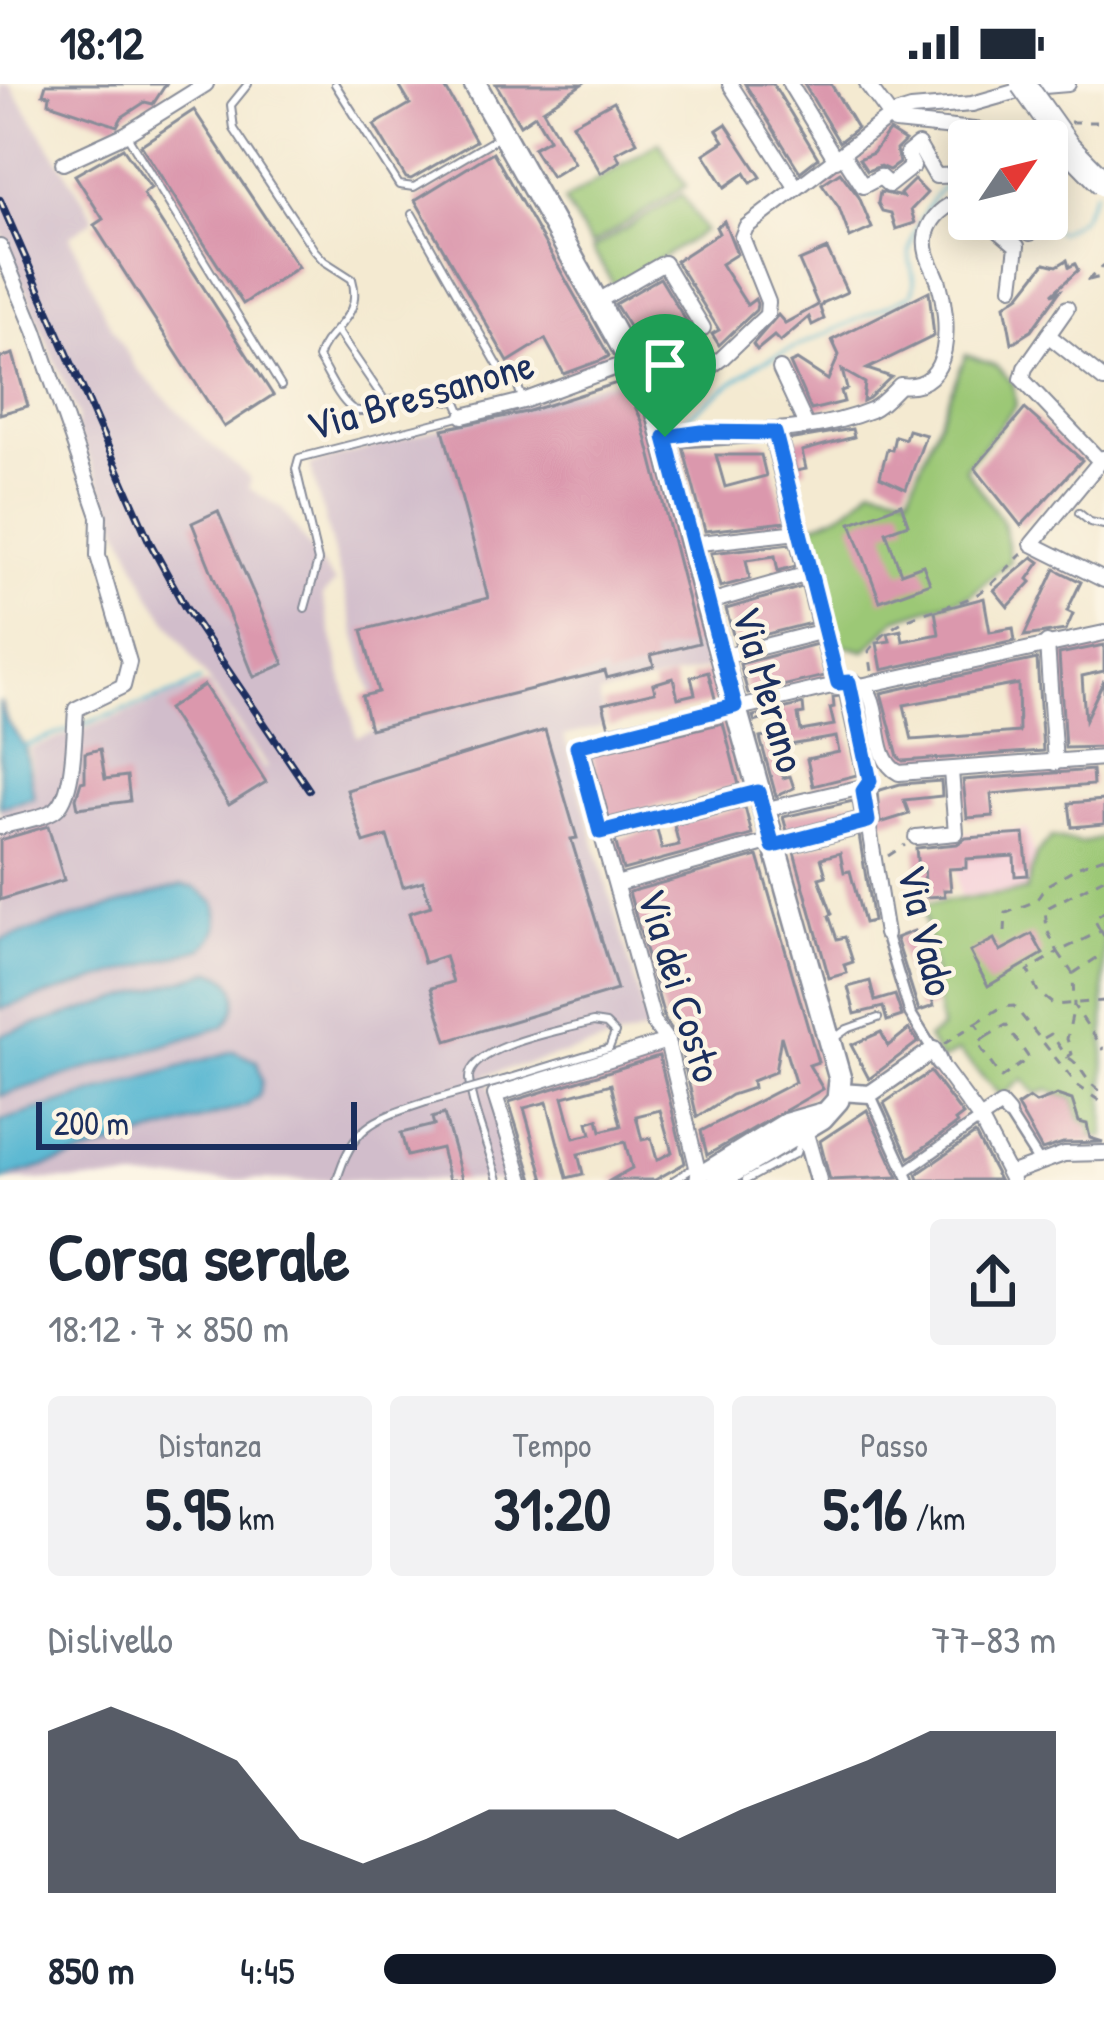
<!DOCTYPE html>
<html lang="it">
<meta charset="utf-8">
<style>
:root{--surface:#fff;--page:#f2f2f3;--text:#1f2937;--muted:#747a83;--accent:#111827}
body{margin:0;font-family:"Patrick Hand",sans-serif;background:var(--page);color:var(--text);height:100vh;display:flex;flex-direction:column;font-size:45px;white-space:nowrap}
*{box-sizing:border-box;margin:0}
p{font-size:39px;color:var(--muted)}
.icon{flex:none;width:66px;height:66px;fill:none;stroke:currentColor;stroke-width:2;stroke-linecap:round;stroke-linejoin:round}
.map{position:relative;height:1096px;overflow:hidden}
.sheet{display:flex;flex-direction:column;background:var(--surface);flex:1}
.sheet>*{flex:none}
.needle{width:78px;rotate:55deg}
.tools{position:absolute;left:948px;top:36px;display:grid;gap:24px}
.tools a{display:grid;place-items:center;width:120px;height:120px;border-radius:12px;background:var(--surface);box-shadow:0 6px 30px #0003;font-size:60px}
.scale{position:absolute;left:36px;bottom:30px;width:321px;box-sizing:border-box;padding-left:12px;border:6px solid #1b2f5e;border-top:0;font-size:33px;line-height:42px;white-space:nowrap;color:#1b2f5e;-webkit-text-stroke:9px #fcf5e5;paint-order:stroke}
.pin{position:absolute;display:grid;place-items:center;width:102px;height:102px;color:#fff;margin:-123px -51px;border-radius:50% 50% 50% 0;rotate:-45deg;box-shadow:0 0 12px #0007}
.pin .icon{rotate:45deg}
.round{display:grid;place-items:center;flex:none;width:126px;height:126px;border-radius:12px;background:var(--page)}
.head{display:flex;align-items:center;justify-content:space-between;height:204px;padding:0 48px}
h1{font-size:66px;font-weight:800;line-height:90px}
.figures{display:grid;grid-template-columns:repeat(3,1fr);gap:18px;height:204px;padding:12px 48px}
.figures div{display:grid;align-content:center;border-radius:12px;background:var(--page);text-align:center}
.figures b{font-size:60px;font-weight:800}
.figures small{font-size:33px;font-weight:400}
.figures p{font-size:33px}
.chart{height:336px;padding:24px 48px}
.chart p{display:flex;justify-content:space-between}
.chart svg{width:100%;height:216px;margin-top:12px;fill:var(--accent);opacity:.7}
ul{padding:0 48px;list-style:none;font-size:39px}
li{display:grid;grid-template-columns:192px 144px 1fr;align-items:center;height:90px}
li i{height:30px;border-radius:15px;background:var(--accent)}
.status{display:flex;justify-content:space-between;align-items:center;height:84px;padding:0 60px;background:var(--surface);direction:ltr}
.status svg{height:33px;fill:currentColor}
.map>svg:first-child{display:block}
.built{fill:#f5cfd9}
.industrial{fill:#d1bdcb}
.green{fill:#9cc876;stroke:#5c7c6a;stroke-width:3}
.water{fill:#52b5d1;stroke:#367298;stroke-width:3}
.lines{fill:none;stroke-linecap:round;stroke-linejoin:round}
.stream{stroke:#52b5d1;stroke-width:3}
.building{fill:#db98ad;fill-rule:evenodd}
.service-casing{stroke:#888c98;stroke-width:10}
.pedestrian-casing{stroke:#888c98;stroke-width:14}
.minor-casing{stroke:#888c98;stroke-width:18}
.tertiary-casing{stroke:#888c98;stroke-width:21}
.primary-casing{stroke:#888c98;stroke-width:26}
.path{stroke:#888c98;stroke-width:3;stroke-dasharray:9 9;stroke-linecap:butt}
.service{stroke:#fff;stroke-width:6}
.pedestrian{stroke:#fff;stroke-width:9}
.minor{stroke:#fff;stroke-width:14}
.tertiary{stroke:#fff;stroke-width:16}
.primary{stroke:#fff;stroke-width:21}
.rail-casing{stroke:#1b2f5e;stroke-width:8}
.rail{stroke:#fcf5e5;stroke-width:3;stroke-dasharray:9;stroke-linecap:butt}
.service-bridge-casing{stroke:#888c98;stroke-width:10;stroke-linecap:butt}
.motorway-bridge-casing{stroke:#888c98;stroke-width:28;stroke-linecap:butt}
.service-bridge{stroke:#fff;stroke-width:6}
.motorway-bridge{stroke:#fff;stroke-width:24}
.route-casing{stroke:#fff;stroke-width:24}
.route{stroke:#1a73e8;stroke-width:15}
.labels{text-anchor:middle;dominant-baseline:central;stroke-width:9;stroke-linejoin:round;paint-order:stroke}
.street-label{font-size:42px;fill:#1b2f5e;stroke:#fcf5e5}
</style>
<div class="status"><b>18:12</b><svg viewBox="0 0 49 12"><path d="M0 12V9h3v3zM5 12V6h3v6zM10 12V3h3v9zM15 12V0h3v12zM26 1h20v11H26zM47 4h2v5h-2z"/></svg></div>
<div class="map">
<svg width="1104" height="1096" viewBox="0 0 1104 1096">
<rect width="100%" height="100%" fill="#fcf5e5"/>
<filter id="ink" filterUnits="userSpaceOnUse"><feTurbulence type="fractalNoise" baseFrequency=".00833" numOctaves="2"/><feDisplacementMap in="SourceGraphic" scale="24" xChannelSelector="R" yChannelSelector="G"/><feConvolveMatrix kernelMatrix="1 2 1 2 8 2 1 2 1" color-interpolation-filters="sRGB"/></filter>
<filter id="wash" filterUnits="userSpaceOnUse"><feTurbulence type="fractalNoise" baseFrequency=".004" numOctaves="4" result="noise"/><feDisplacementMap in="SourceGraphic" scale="48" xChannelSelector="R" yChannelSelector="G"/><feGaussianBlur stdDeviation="2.7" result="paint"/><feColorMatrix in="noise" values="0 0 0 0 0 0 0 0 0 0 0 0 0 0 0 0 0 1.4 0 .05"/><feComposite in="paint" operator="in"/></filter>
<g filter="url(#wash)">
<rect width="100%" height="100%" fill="#f4ead1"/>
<polygon class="built" points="1027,745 1034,771 1025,806 959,812 954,750"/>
<polygon class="industrial" points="0,0 10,0 95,134 70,152 107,235 136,284 205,355 251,395 249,404 282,425 335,499 322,512 357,653 381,644 310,381 623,293 644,337 707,585 599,611 605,642 564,652 649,947 486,991 520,1096 0,1096 0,723 34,713 30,665 207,599 264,685 268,684 150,511 76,345 78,332 0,145"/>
<g class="green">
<polygon points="659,58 686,102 591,161 564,117"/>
<polygon points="682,110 705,147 615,203 592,165"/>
<path d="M966,271L995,281L1013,299L1016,322L965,384L1003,438L1010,477L971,511L896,535L865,567L834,559L803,444C831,435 854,426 872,402L909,410Z"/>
<polygon points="1052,753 1081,759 1104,753 1104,1054 1092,1052 1091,1041 1081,1036 1073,1015 1048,1006 1036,1010 1023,995 1001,1012 958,967 941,977 927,954 941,945 923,820 1026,807 1036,771"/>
</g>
<g class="water">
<polygon points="0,617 7,638 25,662 34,714 0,723"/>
<path d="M182,801L196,804L215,819C220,838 219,851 203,864L0,925V856Z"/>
<path d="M212,887C241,896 243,922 223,943L0,1012V951Z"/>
<polygon points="233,967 257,977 262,997 259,1012 246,1022 0,1096 0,1037"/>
</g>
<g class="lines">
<g class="stream">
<polyline points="1039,135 1059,149 1081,134 1095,107"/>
<path d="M682,336L758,280L911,211C920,194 906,182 910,164C914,145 928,118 942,104L969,100"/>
<polyline points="78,642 177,608 200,596"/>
<polyline points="25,662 69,646"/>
</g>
</g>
<g id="blocks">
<g class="building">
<polygon points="46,0 166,0 153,20 145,18 122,33 117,42 49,19 50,11 43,10"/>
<polygon points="398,0 443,0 476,57 411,95 406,94 374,41 410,20"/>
<polygon points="496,0 582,0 543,26 574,79 551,93 533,64 549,55 535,31 520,41"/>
<polygon points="745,0 773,0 818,74 800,88"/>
<polygon points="804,0 831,0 857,44 839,58"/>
<polygon points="614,17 637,58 616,69 620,77 601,89 572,40"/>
<polygon points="194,26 298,183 243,220 141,61"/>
<polygon points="726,40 761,93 751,99 745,89 725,103 704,70 724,57 717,46"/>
<polygon points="889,47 905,57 896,66 899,79 889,86 880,82 867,87 859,75 873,69"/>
<polygon points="123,64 151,104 143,110 273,311 224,343 94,141 103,135 75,91"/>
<polygon points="493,68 609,272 602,276 564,290 545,255 508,278 415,116"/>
<polygon points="840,88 859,113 872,144 850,154 839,124 822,100"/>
<polygon points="914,96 927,109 911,126 915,139 896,145 891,129 882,127 878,119 880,108 902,113 900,110"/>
<polygon points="724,137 737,170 721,180 747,221 755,215 757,220 756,226 719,261 712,250 719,246 676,177 719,149 716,143"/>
<polygon points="827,165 847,208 823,219 820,224 824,235 812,241 809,233 780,258 774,252 757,266 753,260 778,231 785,239 818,221 799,177"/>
<polygon points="1067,176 1069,183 1075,180 1078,186 1052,210 1060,207 1031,247 1012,259 1005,221 1020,211 1045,179 1057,182"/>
<polygon points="660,194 688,240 645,268 615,220"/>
<polygon points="929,207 934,252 867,285 891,293 869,314 863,317 865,299 842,286 847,305 841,307 844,318 811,326 790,279 797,276 828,296 839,271 832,256"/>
<polygon points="700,260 707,271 664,300 656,287"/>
<polygon points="13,270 28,322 0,330 0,274"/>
<polygon points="623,297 642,337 699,559 651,571 654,582 607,594 605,587 370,645 362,612 378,608 362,546 488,514 443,345 526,328"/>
<polygon points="1025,325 1082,376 1021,442 975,384"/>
<polygon points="852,345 854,353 802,367 806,385 796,387 788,356"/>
<polygon points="908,346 926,351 906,405 880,393 887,365 892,366 895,352 905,355"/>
<path d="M766,358L786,438L705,447L683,363ZM716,371H761L766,392L725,403Z"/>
<polygon points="901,420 908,440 886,448 901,489 923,481 930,499 880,517 851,439"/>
<polygon points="218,427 284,580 254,593 192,439"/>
<polygon points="791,460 796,482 778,487 775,472 746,476 750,495 720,503 711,469"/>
<polygon points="1033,473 1040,478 1028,495 1031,498 1008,523 994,506"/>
<polygon points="1055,485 1081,498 1067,527 1073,530 1066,546 1024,552"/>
<polygon points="802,503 811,539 735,558 726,525"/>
<polygon points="984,514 990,548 1013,544 1015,557 882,586 877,559 890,557 888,549 901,546 903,557 939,550 935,527"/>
<polygon points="817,560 825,592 748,610 740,580"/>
<polygon points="1104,561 1104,587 1082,592 1085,636 1104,596 1104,663 1065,664 1059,570"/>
<path d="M1037,575L1043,667L903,677L898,673L881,609ZM1018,600L1019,648L912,656L904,621Z"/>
<polygon points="708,588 716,618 609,643 603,620 655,608 653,600 673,594 678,614 695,610 691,593"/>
<polygon points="204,601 266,698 229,721 168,625"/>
<polygon points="840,612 857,691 813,702 807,675 839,668 836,653 773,664 783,694 790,692 794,704 776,712 760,654 782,650 778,631 755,638 753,632 803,620 804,630 798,631 801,647 834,641 830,624 834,623 833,613"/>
<polygon points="723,639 739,701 609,734 591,670"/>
<polygon points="545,646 577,754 571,755 617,906 447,957 431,904 453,898 445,872 424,879 409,829 431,822 423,797 403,803 387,752 364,759 347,706"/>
<polygon points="100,665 105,695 127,692 130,717 78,724 76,714 81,698 85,697 85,669"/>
<polygon points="1092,686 1093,701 991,710 993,732 967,734 963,696"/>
<polygon points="941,697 942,712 904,716 909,730 880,739 877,707 900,700"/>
<polygon points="1104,716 1104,740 1072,743 1069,719"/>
<polygon points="853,717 855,729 787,747 783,733"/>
<polygon points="745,723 752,751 623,786 615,756 657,745 662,765 679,761 674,741"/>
<polygon points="48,742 64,796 0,816 0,756"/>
<polygon points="1024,750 1028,791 1015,792 1014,772 966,775 966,784 949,785 951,806 944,806 945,812 926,813 924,785 918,786 916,764 957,760 966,754"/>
<polygon points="859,751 873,837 864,839 850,787 844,788 840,769 821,774 826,792 819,794 832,830 829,832 837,855 845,853 853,878 844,881 847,889 829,894 794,768"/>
<polygon points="758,772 818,978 809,981 823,1005 707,1071 701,1047 795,998 781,952 775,988 752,997 753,1004 731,1011 697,1033 678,954 665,936 629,808"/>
<polygon points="914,847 934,922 919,927 896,854"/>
<polygon points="1032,850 1043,870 988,902 970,868 994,855 1000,867"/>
<polygon points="870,897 875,917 895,911 902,932 887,937 883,923 855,930 848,903"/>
<polygon points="909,945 918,958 869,995 851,961 881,948 888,962"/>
<path d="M659,972L685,1079L655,1096H611L632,1084L625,1058L578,1070L583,1090L567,1094L547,1018L524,1024L544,1096H533L509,1018ZM611,1000L621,1042L601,1047L598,1035L588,1038L591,1050L574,1054L563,1013ZM660,1026L672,1068L657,1076L651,1054L642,1056L636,1032Z"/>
<polygon points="930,988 963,1031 955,1037 957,1040 909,1074 884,1019"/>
<polygon points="1057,1011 1072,1016 1079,1038 1087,1040 1090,1054 1103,1058 1063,1059 1042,1066 1017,1022 1029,1014 1036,1019"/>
<polygon points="867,1026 898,1093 830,1096 820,1057"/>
<polygon points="444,1030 455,1068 462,1096 449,1096 441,1064 407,1072 401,1049 434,1041 432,1034"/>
<polygon points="975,1050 999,1096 919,1096 917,1090"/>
</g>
</g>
</g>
<g filter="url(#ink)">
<use href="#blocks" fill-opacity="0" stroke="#888c98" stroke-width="3"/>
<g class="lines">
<defs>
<g id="service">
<path d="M248,0L231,21L234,45L314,166L324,177L352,195C364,236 326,244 318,274C328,289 337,313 351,324C364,333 374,320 387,317C409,311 435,314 457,318L463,332L299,374L296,385L318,477L305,524"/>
<polyline points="335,0 399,101 414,103 501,52"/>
<polyline points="128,53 281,302"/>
<polyline points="412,130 508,299 517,300 522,314"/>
<polyline points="338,248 385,317"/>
<polyline points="1079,429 1090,438 1104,441"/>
<polyline points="836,953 847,945 878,934"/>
<path d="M337,1096C353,1040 375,1035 426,1018"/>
<path d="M498,1096C490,1067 471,1024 469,995C468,962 567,945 593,938L606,940L615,949L609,964L504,996"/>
<polyline points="674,1096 695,1083"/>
<polyline points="746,1096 796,1069 800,1057"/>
</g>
<g id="pedestrian">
<polyline points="886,850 910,929 933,966"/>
<polyline points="870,1010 909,1096"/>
<polyline points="1008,1029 1038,1076"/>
<polyline points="906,1087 980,1035"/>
</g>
<g id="minor">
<polyline points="730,0 796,103"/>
<polyline points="790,0 836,76"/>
<polyline points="867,0 895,38 994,48"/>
<polyline points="843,71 863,102 880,93 889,101 913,82 907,70 918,61 936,92 969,91"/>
<polyline points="63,79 126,50 206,0"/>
<polyline points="985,135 1017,162 1012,203"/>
<polyline points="1010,135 1030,149"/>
<path d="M0,163L35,247L99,432L98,472L129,578L123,602L76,625C74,648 75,712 55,726C41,735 16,738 0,743"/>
<polyline points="598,217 664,179 703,244 638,286"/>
<polyline points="1067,224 1025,284 1022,295 1100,377"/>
<polyline points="1048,251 1104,296"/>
<polyline points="780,285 806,341"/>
<polyline points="656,323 722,274 767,231 768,218 742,153 746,143 892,31 911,25 972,20 1032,3 1068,0"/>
<polyline points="463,332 523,317 633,277"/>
<polyline points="775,349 838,599"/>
<path d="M665,353C733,345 806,353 871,326C882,321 891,310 900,301C955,308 949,234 939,199C934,183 924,172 926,154C928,138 940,125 954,119L969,125"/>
<polyline points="1103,374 1032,460 1104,496"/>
<polyline points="691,460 798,448"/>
<polyline points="706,519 808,490"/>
<polyline points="1047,559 1055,679"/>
<polyline points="721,573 824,547"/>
<polyline points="849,598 870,697 863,707 886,850"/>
<polyline points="865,601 1104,549"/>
<polyline points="763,726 867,702"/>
<polyline points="600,748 759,708"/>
<polyline points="916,753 956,749 951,687"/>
<polyline points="773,762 868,737"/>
<polyline points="616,800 772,757"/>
<polyline points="939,979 980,1035 1012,1096"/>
<polyline points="980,1035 1001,1021 1008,1029"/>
<polyline points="1009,1090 1064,1070 1104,1069"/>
<path d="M699,1091L667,957L654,939L577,662L849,598C891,601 864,671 899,689L1104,674"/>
<polyline points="522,1096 495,1011 667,957"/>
</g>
<g id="tertiary">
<polyline points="840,1008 870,1010 933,966 939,979"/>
<polyline points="804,1046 818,1096"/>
<polyline points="698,1096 699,1091 785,1038 820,1028"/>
</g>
<polyline id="primary" points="475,0 656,323 706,519 840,995 838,1016 822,1034 719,1096"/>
</defs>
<use href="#service" class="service-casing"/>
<use href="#pedestrian" class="pedestrian-casing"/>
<use href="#minor" class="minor-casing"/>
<use href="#tertiary" class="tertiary-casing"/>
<use href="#primary" class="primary-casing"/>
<g class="path">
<polyline points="1070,38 1104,38"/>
<polyline points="1089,196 1104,192"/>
<polyline points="1087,197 1104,181"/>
<path d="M872,587L869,567C899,528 928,531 970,514C990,505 1006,485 1022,470"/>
<polyline points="888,772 905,761"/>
<polyline points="1104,794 1045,825 1047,846 1058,868 1028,887 1038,908 1054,921 1104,917"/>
<polyline points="1100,846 1094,835 1104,828"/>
<polyline points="1005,848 1006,829 1036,817 1046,802 1079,782 1104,773"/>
<polyline points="1104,852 1101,847 1058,868 1073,890 1074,922 1104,966"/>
<polyline points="1074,889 1104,869"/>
<polyline points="976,939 1002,923 1014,922 1078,1002 1104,1020"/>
<polyline points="1044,954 1051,950 1067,973 1072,970 1067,955 1074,922"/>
<polyline points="944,960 976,939 986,953 977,959 1001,994 1029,974 1006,941 986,953"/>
<path d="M1069,974C1083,982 1084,999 1104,1009"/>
</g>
<use href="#service" class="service"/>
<use href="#pedestrian" class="pedestrian"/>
<use href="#minor" class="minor"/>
<use href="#tertiary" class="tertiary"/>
<use href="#primary" class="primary"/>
<defs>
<polyline id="rail" points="0,116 149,457 185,523 309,706"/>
</defs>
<use href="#rail" class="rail-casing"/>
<use href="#rail" class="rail"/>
<defs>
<polyline id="service-bridge" points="426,1018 504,996"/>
<polyline id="motorway-bridge" points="1023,0 1067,62 1104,100"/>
</defs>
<use href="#service-bridge" class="service-bridge-casing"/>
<use href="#motorway-bridge" class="motorway-bridge-casing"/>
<use href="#service-bridge" class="service-bridge"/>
<use href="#motorway-bridge" class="motorway-bridge"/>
</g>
</g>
<g class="lines" filter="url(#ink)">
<defs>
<polygon id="route" points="702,348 775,349 838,599 849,598 870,697 863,707 868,737 773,762 758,708 600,748 577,662 735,622 665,353"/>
</defs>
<use href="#route" class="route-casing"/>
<use href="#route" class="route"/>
</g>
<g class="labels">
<g class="street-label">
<text transform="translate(420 310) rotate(-16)">Via Bressanone</text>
<text transform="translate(770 605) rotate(74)">Via Merano</text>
<text transform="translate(927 846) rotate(77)">Via Vado</text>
<text transform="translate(681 901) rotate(73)">Via dei Costo</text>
</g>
</g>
</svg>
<div class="tools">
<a><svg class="needle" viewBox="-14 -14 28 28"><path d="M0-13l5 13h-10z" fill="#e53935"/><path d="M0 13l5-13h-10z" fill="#747a83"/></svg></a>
</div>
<div class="scale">200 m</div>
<div class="pin" style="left:665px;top:353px;background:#1e9e55"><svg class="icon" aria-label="arrive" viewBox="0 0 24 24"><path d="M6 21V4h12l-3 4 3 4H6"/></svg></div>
</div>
<section class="sheet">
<div class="head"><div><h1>Corsa serale</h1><p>18:12 · 7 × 850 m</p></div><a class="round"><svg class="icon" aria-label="share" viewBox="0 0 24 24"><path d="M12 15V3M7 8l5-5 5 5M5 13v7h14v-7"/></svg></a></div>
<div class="figures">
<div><p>Distanza</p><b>5.95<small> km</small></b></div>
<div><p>Tempo</p><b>31:20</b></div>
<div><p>Passo</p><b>5:16<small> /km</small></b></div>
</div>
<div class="chart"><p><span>Dislivello</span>77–83 m</p>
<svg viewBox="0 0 160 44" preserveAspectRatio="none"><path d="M0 44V11L10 6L20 11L30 17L40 33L50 38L60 33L70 27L80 27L90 27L100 33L110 27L120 22L130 17L140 11L150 11L160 11V44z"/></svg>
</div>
<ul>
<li><b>850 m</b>4:45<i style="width:100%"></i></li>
</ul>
</section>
